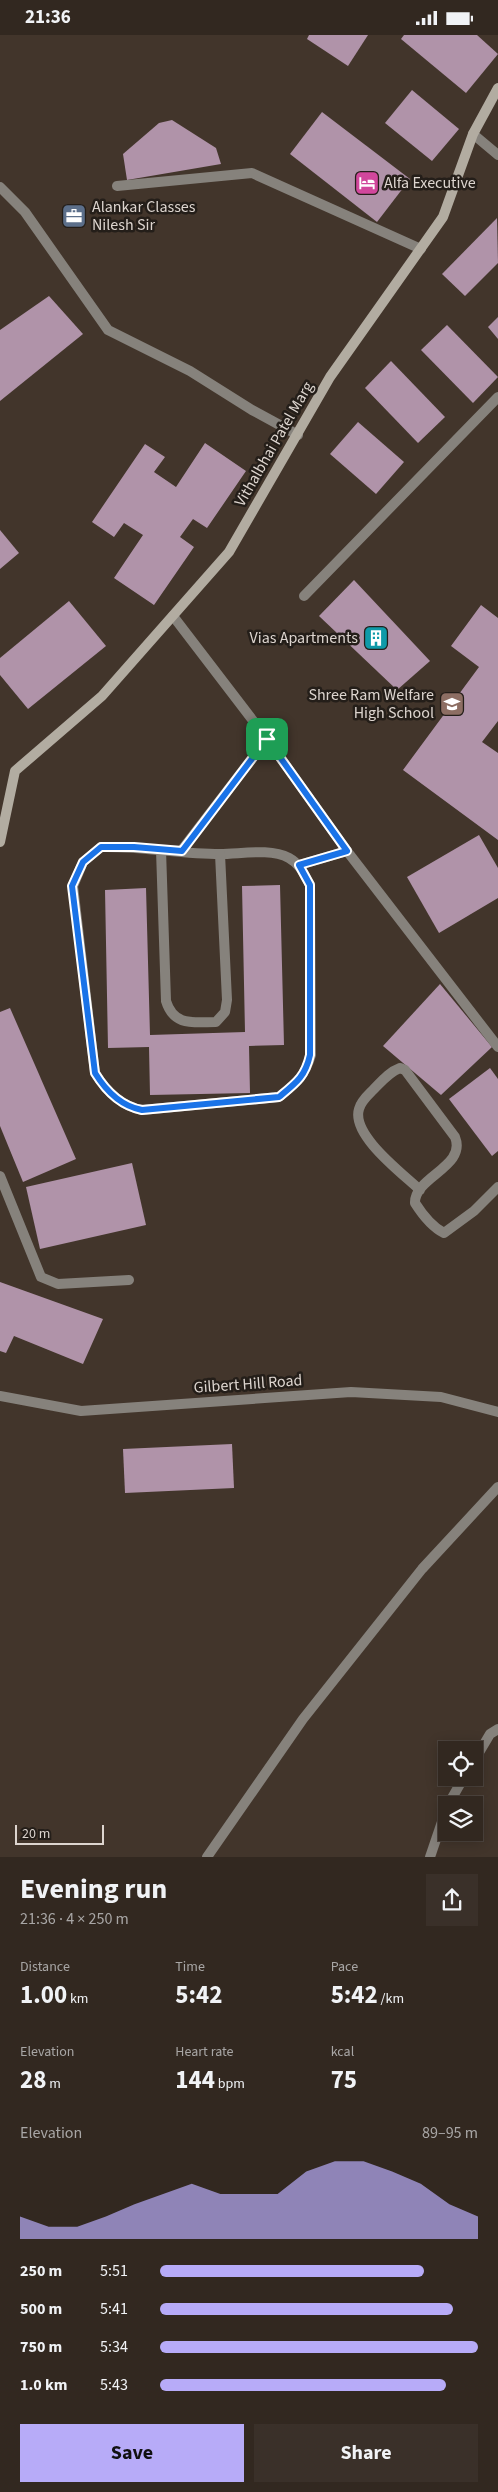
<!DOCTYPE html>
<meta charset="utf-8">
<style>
:root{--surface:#322820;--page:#3a3029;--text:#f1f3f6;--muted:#a8a6a5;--line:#4d443e;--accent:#b7abf8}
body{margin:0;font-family:"Source Sans 3",sans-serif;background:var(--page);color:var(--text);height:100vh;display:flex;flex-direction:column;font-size:19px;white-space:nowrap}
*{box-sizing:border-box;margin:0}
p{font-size:16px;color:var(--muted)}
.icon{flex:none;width:28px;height:28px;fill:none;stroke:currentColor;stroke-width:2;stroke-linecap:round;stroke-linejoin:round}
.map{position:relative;height:1822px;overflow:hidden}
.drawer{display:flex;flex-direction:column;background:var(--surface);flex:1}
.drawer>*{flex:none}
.tools{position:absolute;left:438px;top:1706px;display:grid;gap:10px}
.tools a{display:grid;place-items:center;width:45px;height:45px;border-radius:0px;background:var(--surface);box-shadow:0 2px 12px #0003,0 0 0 1px var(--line);font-size:25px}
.scale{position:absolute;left:15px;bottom:12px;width:89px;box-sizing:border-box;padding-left:5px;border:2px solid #ddd5cf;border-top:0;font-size:14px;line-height:18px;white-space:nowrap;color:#ddd5cf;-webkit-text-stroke:4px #241e19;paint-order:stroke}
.pin{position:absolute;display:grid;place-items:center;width:42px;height:42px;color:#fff;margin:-21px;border-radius:10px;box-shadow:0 2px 8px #0006}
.round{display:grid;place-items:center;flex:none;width:52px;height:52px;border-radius:0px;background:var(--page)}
.summary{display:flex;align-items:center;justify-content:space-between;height:85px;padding:0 20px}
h1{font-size:28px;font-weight:700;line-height:38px}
.metrics{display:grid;grid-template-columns:repeat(3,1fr);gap:8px;height:85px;padding:5px 20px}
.metrics div{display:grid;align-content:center}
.metrics b{font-size:25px;font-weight:700}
.metrics small{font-size:14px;font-weight:400}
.metrics p{font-size:14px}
.chart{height:140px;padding:10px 20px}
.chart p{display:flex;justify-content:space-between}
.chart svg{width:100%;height:90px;margin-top:5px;fill:var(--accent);opacity:.7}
.primary-button{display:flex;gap:10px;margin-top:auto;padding:10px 20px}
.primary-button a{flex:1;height:58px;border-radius:0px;background:var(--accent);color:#111;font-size:20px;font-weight:700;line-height:58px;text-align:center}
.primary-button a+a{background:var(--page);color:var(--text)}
ul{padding:0 20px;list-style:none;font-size:16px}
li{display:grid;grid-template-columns:80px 60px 1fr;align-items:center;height:38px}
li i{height:12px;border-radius:6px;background:var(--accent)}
.status{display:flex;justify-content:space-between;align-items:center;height:35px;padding:0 25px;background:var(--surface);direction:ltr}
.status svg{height:14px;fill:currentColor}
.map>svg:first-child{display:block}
.building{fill:#b093a9}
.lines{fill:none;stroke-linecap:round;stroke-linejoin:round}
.street{stroke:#86827c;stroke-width:10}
.secondary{stroke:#b2aca1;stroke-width:10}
.route-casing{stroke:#fff;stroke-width:10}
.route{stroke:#1a73e8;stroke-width:6}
.labels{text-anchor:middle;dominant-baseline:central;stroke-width:5;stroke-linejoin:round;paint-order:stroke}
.poi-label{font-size:16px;fill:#ddd5cf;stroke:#241e19;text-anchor:start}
.street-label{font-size:16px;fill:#ddd5cf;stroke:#241e19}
</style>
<div class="status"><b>21:36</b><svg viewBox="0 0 49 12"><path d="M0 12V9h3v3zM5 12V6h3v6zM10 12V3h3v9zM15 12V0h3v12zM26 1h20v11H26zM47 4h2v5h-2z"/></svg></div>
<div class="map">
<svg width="498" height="1822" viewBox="0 0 498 1822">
<rect width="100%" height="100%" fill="#42352b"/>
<g class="building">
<polygon points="309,0 368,0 348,31 307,4"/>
<polygon points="404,0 477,0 498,19 466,58 401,4"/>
<polygon points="412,55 459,94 432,126 385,88"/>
<polygon points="322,77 410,144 377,187 290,119"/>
<polygon points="172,85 216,113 221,129 127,145 123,119 159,88"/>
<polygon points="497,183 498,228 465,261 442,239"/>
<polygon points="49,261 83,299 0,366 0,295"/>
<polygon points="498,282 498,304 488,292"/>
<polygon points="447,290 498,342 473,368 421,315"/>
<polygon points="391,326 445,382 418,408 365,353"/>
<polygon points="358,387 404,427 376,459 330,419"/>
<polygon points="205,408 246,436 207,493 193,484 180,502 194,512 154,570 114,543 143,500 124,488 114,502 92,487 145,409 165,422 154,437 176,452"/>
<polygon points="0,495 19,518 0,534"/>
<polygon points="354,545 430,626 397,655 319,581"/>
<polygon points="69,566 106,611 28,674 0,640 0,623"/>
<polygon points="481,570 498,583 498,686 482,707 498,718 498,805 403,735 479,632 451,611"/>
<polygon points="479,800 498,833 498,863 439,898 407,842"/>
<polygon points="280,850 284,1010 249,1011 250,1058 150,1060 149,1012 108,1013 105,855 146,853 150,1000 245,997 242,851"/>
<polygon points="440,949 492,1012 441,1060 383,1011"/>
<polygon points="10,973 76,1124 23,1147 0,1091 0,977"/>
<polygon points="490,1033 498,1044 498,1116 492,1121 449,1064"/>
<polygon points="132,1128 146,1190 40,1214 26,1152"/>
<polygon points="0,1247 103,1284 83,1329 14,1301 6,1318 0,1316"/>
<polygon points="232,1409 234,1453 125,1458 123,1414"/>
</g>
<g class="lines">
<g class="street">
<polyline points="473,99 498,120"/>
<polyline points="117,151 252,138 421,214"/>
<polyline points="0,152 25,177 108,295 190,336 252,375 298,400"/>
<polyline points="304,561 498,362"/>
<polyline points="173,581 267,704 347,816 498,1012"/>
<path d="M101,812C141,811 180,819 220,819C241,819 270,813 289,823C300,829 304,839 310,850L311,1020C305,1041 296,1048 279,1062L142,1075C121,1071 106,1056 95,1038L73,851L83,827Z"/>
<path d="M161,815L166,966C174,992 194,987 216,987L225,977L227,965L220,819"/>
<polyline points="181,816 267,704"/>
<polyline points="299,830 347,816"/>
<polyline points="0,1141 41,1242 58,1249 129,1245"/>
<path d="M420,1155C402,1138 351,1100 359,1074C361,1066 368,1060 373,1055C381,1047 389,1037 400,1033L405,1035L455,1102C467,1132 414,1142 415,1168C422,1179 432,1192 444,1198L474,1176L498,1152"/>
<polyline points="0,1361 81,1376 351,1357 441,1362 498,1377"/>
<polyline points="474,1726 490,1699 498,1694"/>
<polyline points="448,1770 464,1742"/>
<polyline points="207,1822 303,1684 422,1534 498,1452"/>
<polyline points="430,1822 446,1775"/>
</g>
<polyline class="secondary" points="0,807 15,736 102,661 229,517 330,342 443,182 473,99 498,53"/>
</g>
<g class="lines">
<defs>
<path id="route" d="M267,704L347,816L299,830L310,850V1020C305,1042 296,1048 279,1062L142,1075C121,1071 106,1056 95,1038L72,851L83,827L101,812H134L182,816Z"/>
</defs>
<use href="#route" class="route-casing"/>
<use href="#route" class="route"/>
</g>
<defs>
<symbol id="hotel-square" viewBox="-11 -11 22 22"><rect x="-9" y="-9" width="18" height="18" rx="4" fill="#d1479c" stroke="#241e19"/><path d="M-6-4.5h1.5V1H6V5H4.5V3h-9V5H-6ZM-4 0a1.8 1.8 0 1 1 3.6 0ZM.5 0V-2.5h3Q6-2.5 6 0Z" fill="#fff"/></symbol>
<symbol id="office-square" viewBox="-11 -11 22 22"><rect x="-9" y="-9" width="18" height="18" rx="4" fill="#5c6f8a" stroke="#241e19"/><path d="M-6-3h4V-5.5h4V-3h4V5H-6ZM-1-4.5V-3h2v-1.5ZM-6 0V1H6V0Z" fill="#fff"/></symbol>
<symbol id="building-square" viewBox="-11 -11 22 22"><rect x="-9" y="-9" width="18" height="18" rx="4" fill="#0f9aa8" stroke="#241e19"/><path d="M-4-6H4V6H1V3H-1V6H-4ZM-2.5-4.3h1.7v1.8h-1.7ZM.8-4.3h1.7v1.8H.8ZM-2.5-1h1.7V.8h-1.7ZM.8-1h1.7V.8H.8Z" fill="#fff"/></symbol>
<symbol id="school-square" viewBox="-11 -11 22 22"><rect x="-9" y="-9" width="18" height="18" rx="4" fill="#8d6e63" stroke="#241e19"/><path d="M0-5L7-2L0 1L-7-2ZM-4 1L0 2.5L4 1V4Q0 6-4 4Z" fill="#fff"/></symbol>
</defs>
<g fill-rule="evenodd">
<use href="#hotel-square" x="353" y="134" width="28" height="28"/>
<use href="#office-square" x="60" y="167" width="28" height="28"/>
<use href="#building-square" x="362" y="589" width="28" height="28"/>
<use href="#school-square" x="438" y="655" width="28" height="28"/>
</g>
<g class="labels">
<g class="poi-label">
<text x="384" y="148">Alfa Executive</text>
<text x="92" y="172">Alankar Classes<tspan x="92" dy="18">Nilesh Sir</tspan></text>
<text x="358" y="603" text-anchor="end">Vias Apartments</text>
<text x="434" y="660" text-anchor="end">Shree Ram Welfare<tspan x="434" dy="18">High School</tspan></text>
</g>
<g class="street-label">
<text transform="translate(274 409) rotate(-60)">Vithalbhai Patel Marg</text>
<text transform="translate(248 1349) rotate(-4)">Gilbert Hill Road</text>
</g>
</g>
</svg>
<div class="tools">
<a><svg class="icon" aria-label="locate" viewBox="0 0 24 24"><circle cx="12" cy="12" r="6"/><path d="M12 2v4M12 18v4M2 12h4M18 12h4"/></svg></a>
<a><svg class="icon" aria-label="layers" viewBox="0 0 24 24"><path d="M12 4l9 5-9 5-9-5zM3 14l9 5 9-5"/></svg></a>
</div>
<div class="scale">20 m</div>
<div class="pin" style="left:267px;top:704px;background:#1e9e55"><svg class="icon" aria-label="arrive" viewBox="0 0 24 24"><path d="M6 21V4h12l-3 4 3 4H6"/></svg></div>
</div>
<section class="drawer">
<div class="summary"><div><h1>Evening run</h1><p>21:36 · 4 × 250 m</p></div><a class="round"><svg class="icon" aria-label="share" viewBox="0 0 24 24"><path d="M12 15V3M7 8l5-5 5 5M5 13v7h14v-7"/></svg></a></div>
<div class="metrics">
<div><p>Distance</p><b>1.00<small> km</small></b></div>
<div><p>Time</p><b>5:42</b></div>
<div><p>Pace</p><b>5:42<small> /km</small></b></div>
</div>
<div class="metrics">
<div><p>Elevation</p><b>28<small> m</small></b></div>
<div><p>Heart rate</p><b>144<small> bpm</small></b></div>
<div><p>kcal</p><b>75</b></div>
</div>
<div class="chart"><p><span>Elevation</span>89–95 m</p>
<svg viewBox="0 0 160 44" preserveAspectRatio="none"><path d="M0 44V33L10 38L20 38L30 33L40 27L50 22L60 17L70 22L80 22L90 22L100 11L110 6L120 6L130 11L140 17L150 27L160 33V44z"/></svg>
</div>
<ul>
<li><b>250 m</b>5:51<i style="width:83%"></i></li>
<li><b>500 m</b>5:41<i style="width:92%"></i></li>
<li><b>750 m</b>5:34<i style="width:100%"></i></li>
<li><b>1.0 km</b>5:43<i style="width:90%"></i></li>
</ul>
<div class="primary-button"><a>Save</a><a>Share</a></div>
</section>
